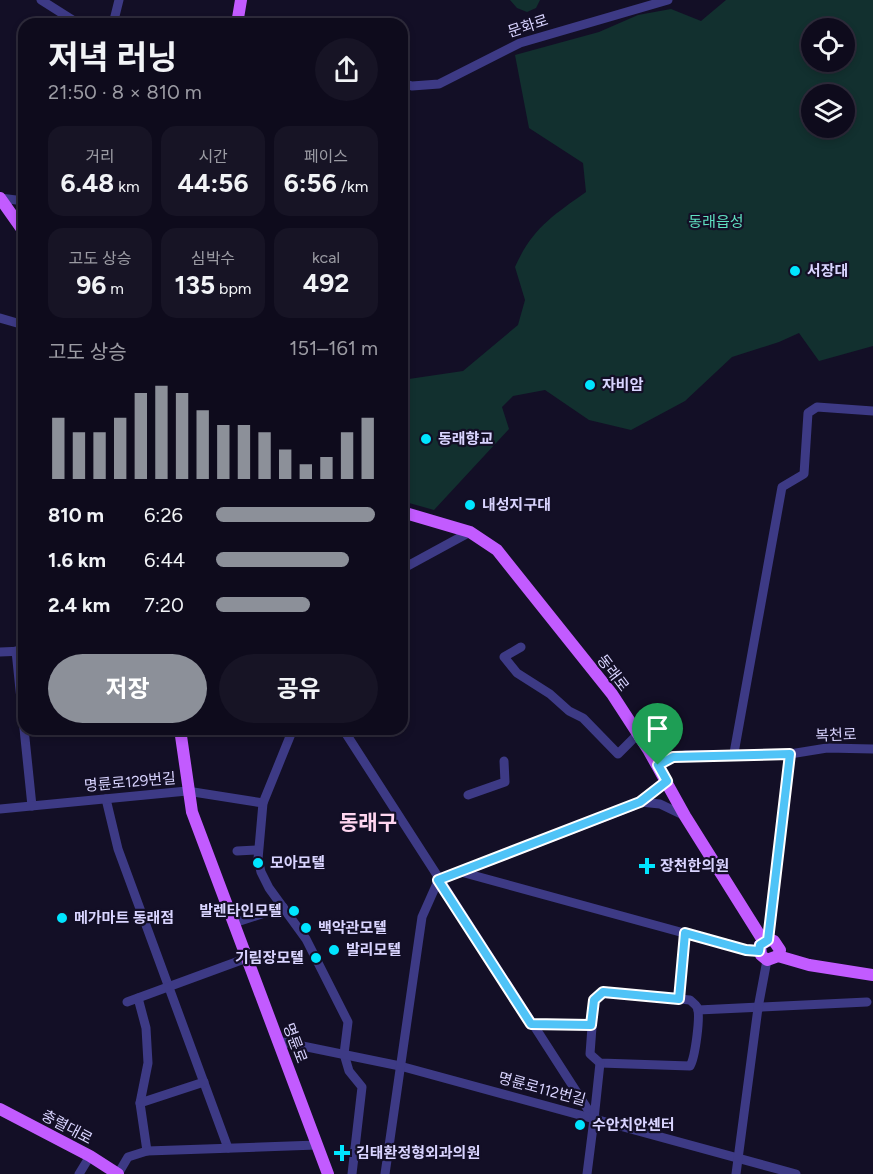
<!DOCTYPE html>
<html lang="ko">
<meta charset="utf-8">
<style>
:root{--surface:#0e0b1c;--page:#171425;--text:#f1f3f6;--muted:#9b9ba3;--line:#2e2b3b;--accent:#8c9099}
body{margin:0;font-family:Figtree,"Noto Sans KR",sans-serif;background:var(--page);color:var(--text);height:100vh;display:flex;flex-direction:column;font-size:22px;white-space:nowrap}
*{box-sizing:border-box;margin:0}
p{font-size:20px;color:var(--muted)}
.icon{flex:none;width:33px;height:33px;fill:none;stroke:currentColor;stroke-width:2;stroke-linecap:round;stroke-linejoin:round}
.map{position:relative;flex:1;overflow:hidden}
.panel{position:absolute;left:18px;top:18px;width:390px;height:717px;display:flex;flex-direction:column;background:var(--surface);border-radius:18px;box-shadow:0 3px 9px #0003,0 0 0 2px var(--line)}
.panel>*{flex:none}
.fabs{position:absolute;left:801px;top:18px;display:grid;gap:12px}
.fabs a{display:grid;place-items:center;width:54px;height:54px;border-radius:50%;background:var(--surface);box-shadow:0 3px 9px #0003,0 0 0 2px var(--line);font-size:30px}
.pin{position:absolute;display:grid;place-items:center;width:51px;height:51px;color:#fff;margin:-62px -26px;border-radius:50% 50% 50% 0;rotate:-45deg;box-shadow:0 0 6px #0007}
.pin .icon{rotate:45deg}
.round{display:grid;place-items:center;flex:none;width:63px;height:63px;border-radius:32px;background:var(--page)}
.summary{display:flex;align-items:center;justify-content:space-between;height:102px;padding:0 30px}
h1{font-size:33px;font-weight:700;line-height:45px}
.figures{display:grid;grid-template-columns:repeat(3,1fr);gap:9px;height:102px;padding:6px 30px}
.figures div{display:grid;align-content:center;border-radius:15px;background:var(--page);text-align:center}
.figures b{font-size:26px;font-weight:700}
.figures small{font-size:16px;font-weight:400}
.figures p{font-size:16px}
.chart{height:168px;padding:12px 30px}
.chart p{display:flex;justify-content:space-between}
.chart svg{width:100%;height:108px;margin-top:6px;stroke:var(--accent);stroke-width:6}
.action{display:flex;gap:12px;margin-top:auto;padding:12px 30px}
.action a{flex:1;height:69px;border-radius:36px;background:var(--accent);color:#fff;font-size:24px;font-weight:700;line-height:69px;text-align:center}
.action a+a{background:var(--page);color:var(--text)}
ul{padding:0 30px;list-style:none;font-size:20px}
li{display:grid;grid-template-columns:96px 72px 1fr;align-items:center;height:45px}
li i{height:15px;border-radius:8px;background:var(--accent)}
.map>svg:first-child{display:block}
.green{fill:#12302f;fill-rule:evenodd}
.lines{fill:none;stroke-linecap:round;stroke-linejoin:round}
.minor{stroke:#3d3a85;stroke-width:9}
.major{stroke:#c25bff;stroke-width:12}
.route-casing{stroke:#fff;stroke-width:12}
.route{stroke:#4fc3f7;stroke-width:8}
.poi-dot{fill:#00e5ff;stroke:#130f26;stroke-width:2}
.labels{text-anchor:middle;dominant-baseline:central;stroke-width:4.5;stroke-linejoin:round;paint-order:stroke}
.street-label{font-size:15px;fill:#d9d4ff;stroke:#130f26}
.park-label{font-size:15px;fill:#5fe0c0;stroke:#130f26}
.poi-label{font-size:15px;font-weight:bold;fill:#d9d4ff;stroke:#130f26;text-anchor:start}
.district-label{font-size:21px;font-weight:bold;fill:#ffd6f0;stroke:#130f26}
</style>
<div class="map">
<svg width="873" height="1174" viewBox="0 0 873 1174">
<rect width="100%" height="100%" fill="#130f26"/>
<g class="green">
<polygon points="510,0 540,0 536,8 527,12 517,8"/>
<path d="M726,0H873V346L819,361L799,333L779,342L732,357L685,401L631,430L589,420L545,390L513,396L502,407L509,429L434,510L402,501V380L463,371L518,325L525,300L515,267C532,229 552,216 586,192L583,163L529,128L515,55L599,32L638,15L671,9L701,21ZM844,28V62H812V28ZM844,94V128H812V94Z"/>
</g>
<g class="lines">
<g class="minor">
<polyline points="41,0 79,24"/>
<polyline points="113,24 119,0"/>
<polyline points="402,83 412,86 439,84 520,43 668,0"/>
<polyline points="0,198 24,201"/>
<polyline points="0,318 24,325"/>
<polyline points="402,569 470,532"/>
<polyline points="521,647 504,657 517,673 550,694 569,711 583,718 618,754 637,735"/>
<polyline points="16,651 32,806"/>
<polyline points="0,652 24,651"/>
<polyline points="293,729 263,803 258,859 261,872 269,888 306,939 348,1022 344,1054 349,1071 362,1087 352,1174"/>
<polyline points="343,729 594,1119 587,1174"/>
<polyline points="734,753 782,487 804,474 808,413 817,407 873,411"/>
<polyline points="658,765 673,757 686,755 790,754 827,748 873,749"/>
<polyline points="468,795 505,782 504,761"/>
<polyline points="106,799 118,849 228,1148"/>
<polyline points="640,802 660,804 683,815"/>
<polyline points="0,809 187,791 263,803"/>
<polyline points="237,851 258,850"/>
<polyline points="461,872 746,950 759,951"/>
<polyline points="234,923 283,907"/>
<polyline points="769,940 790,754"/>
<path d="M603,992L690,1000C692,1002 695,1004 697,1007C701,1015 695,1058 690,1066L600,1063L590,1054L594,1000Z"/>
<polyline points="138,998 146,1028 148,1063 140,1103 147,1151"/>
<polyline points="679,999 685,933"/>
<polyline points="127,1002 247,958"/>
<polyline points="698,1010 867,1002"/>
<polyline points="531,1024 591,1025"/>
<polyline points="278,1041 400,1066 796,1174"/>
<polyline points="140,1103 204,1082"/>
<polyline points="594,1119 600,1063"/>
<polyline points="79,1174 90,1156"/>
<polyline points="118,1174 128,1157 147,1151 317,1145"/>
<polyline points="385,1174 422,917 438,881 633,806 667,781"/>
<polyline points="736,1174 758,1008 767,960"/>
</g>
<g class="major">
<polyline points="237,24 241,0"/>
<polyline points="0,198 24,232"/>
<polyline points="402,512 470,532 497,550 612,694 649,751 685,816 764,942"/>
<polyline points="180,729 192,812 328,1174"/>
<polyline points="778,956 780,950 774,941 769,940 760,945 761,955 767,960 778,956 809,965 873,975"/>
<polyline points="0,1109 90,1156 118,1174"/>
</g>
</g>
<g class="lines">
<defs>
<polygon id="route" points="790,754 768,940 760,945 759,951 746,950 685,933 679,999 603,992 594,1000 591,1025 531,1024 438,880 640,802 667,781 658,765 673,757"/>
</defs>
<use href="#route" class="route-casing"/>
<use href="#route" class="route"/>
</g>
<g class="poi-dot">
<circle cx="795" cy="271" r="6"/>
<circle cx="590" cy="385" r="6"/>
<circle cx="426" cy="439" r="6"/>
<circle cx="470" cy="505" r="6"/>
<circle cx="258" cy="863" r="6"/>
<path d="M644 857h6v6h6v6h-6v6h-6v-6h-6v-6h6z"/>
<circle cx="294" cy="911" r="6"/>
<circle cx="62" cy="918" r="6"/>
<circle cx="306" cy="928" r="6"/>
<circle cx="334" cy="950" r="6"/>
<circle cx="316" cy="958" r="6"/>
<circle cx="580" cy="1125" r="6"/>
<path d="M339 1144h6v6h6v6h-6v6h-6v-6h-6v-6h6z"/>
</g>
<g class="labels">
<g class="street-label">
<text transform="translate(528 26) rotate(-18)">문화로</text>
<text transform="translate(613 673) rotate(53)">동래로</text>
<text transform="translate(836 735) rotate(-2)">복천로</text>
<text transform="translate(130 782) rotate(-5)">명륜로129번길</text>
<text transform="translate(295 1043) rotate(69)">명륜로</text>
<text transform="translate(542 1089) rotate(15)">명륜로112번길</text>
<text transform="translate(67 1127) rotate(28)">충렬대로</text>
</g>
<g class="park-label">
<text x="716" y="222">동래읍성</text>
</g>
<g class="poi-label">
<text x="807" y="271">서장대</text>
<text x="602" y="385">자비암</text>
<text x="438" y="439">동래향교</text>
<text x="482" y="505">내성지구대</text>
<text x="270" y="863">모아모텔</text>
<text x="660" y="866">장천한의원</text>
<text x="282" y="911" text-anchor="end">발렌타인모텔</text>
<text x="74" y="918">메가마트 동래점</text>
<text x="318" y="928">백악관모텔</text>
<text x="346" y="950">발리모텔</text>
<text x="304" y="958" text-anchor="end">기림장모텔</text>
<text x="592" y="1125">수안치안센터</text>
<text x="356" y="1153">김태환정형외과의원</text>
</g>
<g class="district-label">
<text x="368" y="822">동래구</text>
</g>
</g>
</svg>
<div class="fabs">
<a><svg class="icon" aria-label="locate" viewBox="0 0 24 24"><circle cx="12" cy="12" r="6"/><path d="M12 2v4M12 18v4M2 12h4M18 12h4"/></svg></a>
<a><svg class="icon" aria-label="layers" viewBox="0 0 24 24"><path d="M12 4l9 5-9 5-9-5zM3 14l9 5 9-5"/></svg></a>
</div>
<div class="pin" style="left:658px;top:765px;background:#1e9e55"><svg class="icon" aria-label="arrive" viewBox="0 0 24 24"><path d="M6 21V4h12l-3 4 3 4H6"/></svg></div>
<section class="panel">
<div class="summary"><div><h1>저녁 러닝</h1><p>21:50 · 8 × 810 m</p></div><a class="round"><svg class="icon" aria-label="share" viewBox="0 0 24 24"><path d="M12 15V3M7 8l5-5 5 5M5 13v7h14v-7"/></svg></a></div>
<div class="figures">
<div><p>거리</p><b>6.48<small> km</small></b></div>
<div><p>시간</p><b>44:56</b></div>
<div><p>페이스</p><b>6:56<small> /km</small></b></div>
</div>
<div class="figures">
<div><p>고도 상승</p><b>96<small> m</small></b></div>
<div><p>심박수</p><b>135<small> bpm</small></b></div>
<div><p>kcal</p><b>492</b></div>
</div>
<div class="chart"><p><span>고도 상승</span>151–161 m</p>
<svg viewBox="0 0 160 44" preserveAspectRatio="none"><path d="M5 44V19M15 44V25M25 44V25M35 44V19M45 44V9M55 44V6M65 44V9M75 44V16M85 44V22M95 44V22M105 44V25M115 44V32M125 44V38M135 44V35M145 44V25M155 44V19"/></svg>
</div>
<ul>
<li><b>810 m</b>6:26<i style="width:98%"></i></li>
<li><b>1.6 km</b>6:44<i style="width:82%"></i></li>
<li><b>2.4 km</b>7:20<i style="width:58%"></i></li>
</ul>
<div class="action"><a>저장</a><a>공유</a></div>
</section>
</div>
